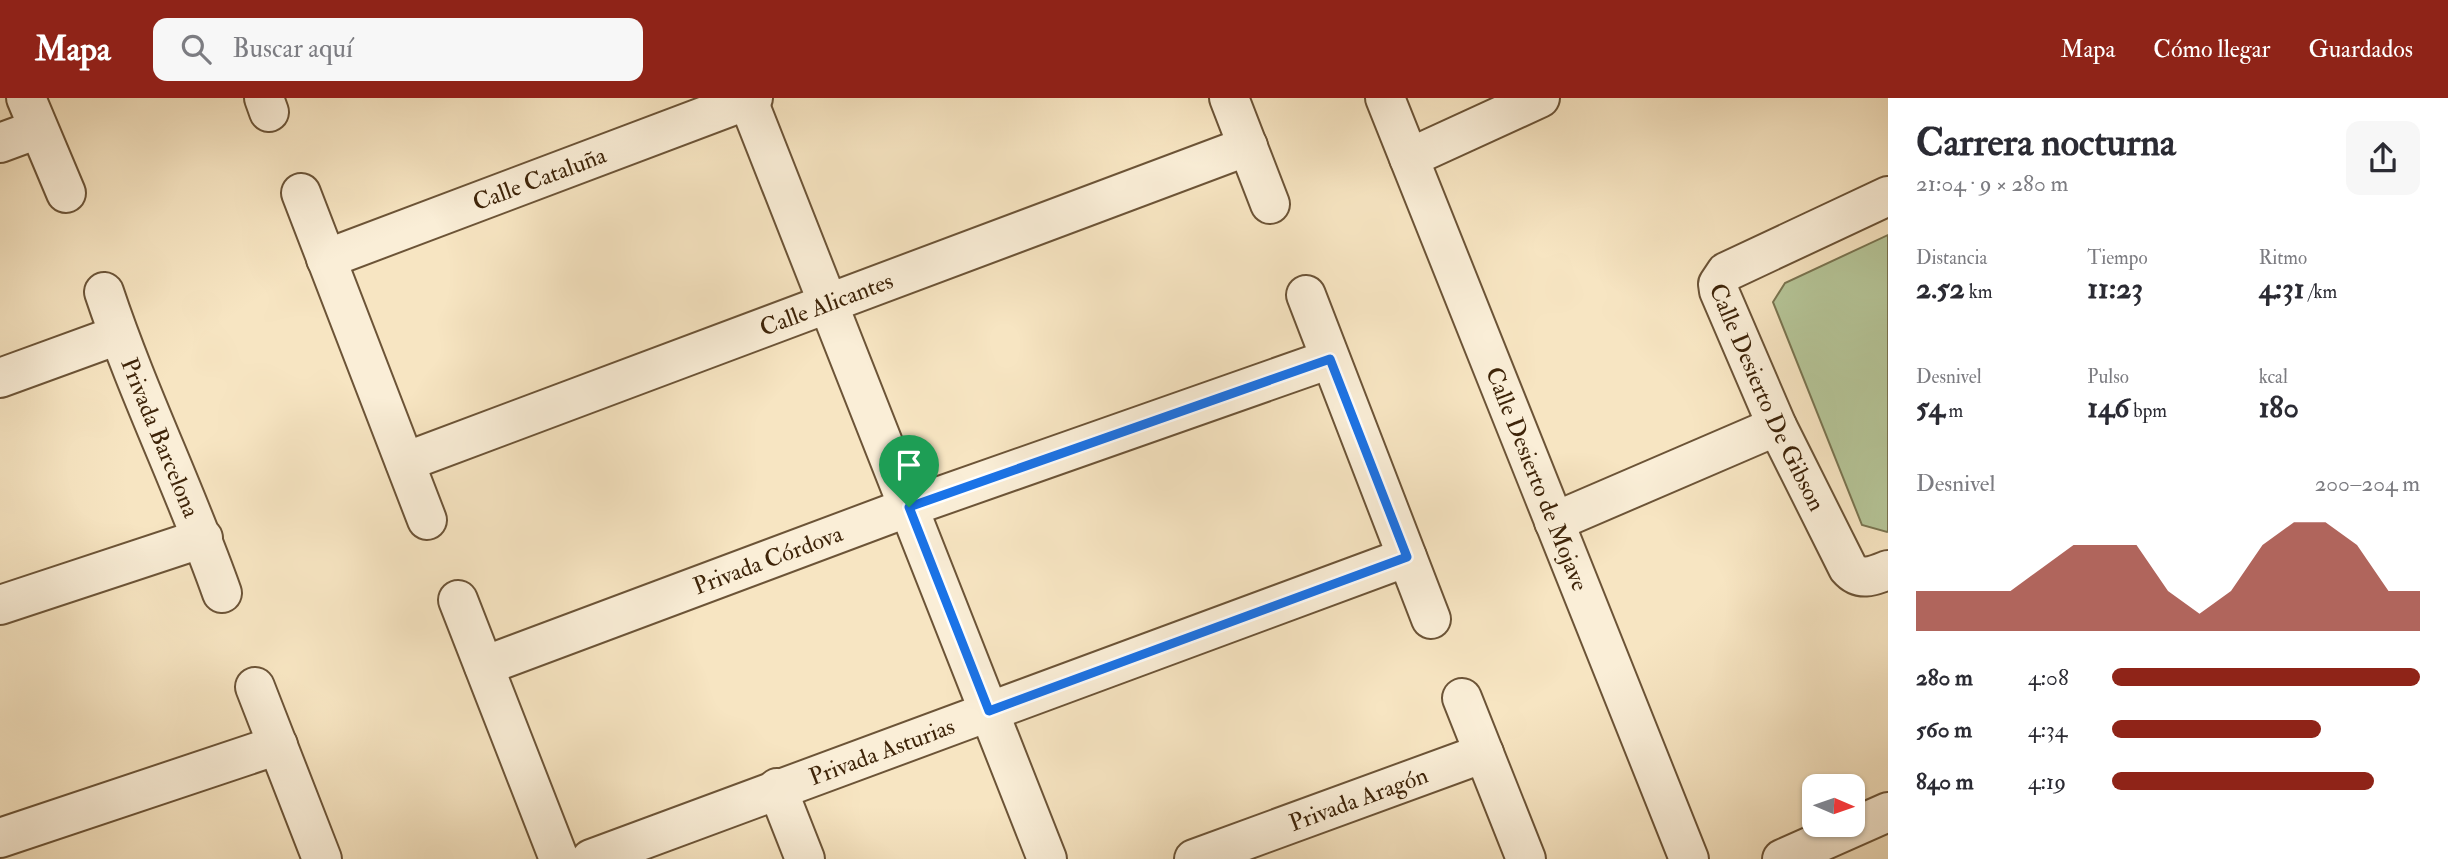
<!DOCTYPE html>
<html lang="es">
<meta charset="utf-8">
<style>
:root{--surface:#fff;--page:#f7f7f7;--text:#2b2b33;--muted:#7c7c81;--accent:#8f2418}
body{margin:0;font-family:"IM FELL Double Pica",serif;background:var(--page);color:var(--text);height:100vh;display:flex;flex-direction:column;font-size:26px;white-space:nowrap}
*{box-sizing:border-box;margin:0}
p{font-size:23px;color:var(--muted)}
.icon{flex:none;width:38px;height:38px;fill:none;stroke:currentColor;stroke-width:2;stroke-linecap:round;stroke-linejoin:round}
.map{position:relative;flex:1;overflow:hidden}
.drawer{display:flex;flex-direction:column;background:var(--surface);width:560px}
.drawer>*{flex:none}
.needle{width:46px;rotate:92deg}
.fabs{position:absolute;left:1802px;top:676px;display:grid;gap:14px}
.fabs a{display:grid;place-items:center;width:63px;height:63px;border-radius:14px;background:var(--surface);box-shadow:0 2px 5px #0004;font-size:35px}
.pin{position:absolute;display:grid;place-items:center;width:60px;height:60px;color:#fff;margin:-72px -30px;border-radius:50% 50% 50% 0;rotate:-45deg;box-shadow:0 0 7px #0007}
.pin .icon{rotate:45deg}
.round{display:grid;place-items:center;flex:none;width:74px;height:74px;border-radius:14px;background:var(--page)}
.summary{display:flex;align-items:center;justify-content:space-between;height:119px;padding:0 28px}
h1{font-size:38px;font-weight:700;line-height:52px}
.figures{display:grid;grid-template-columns:repeat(3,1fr);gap:10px;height:119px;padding:7px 28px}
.figures div{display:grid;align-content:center}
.figures b{font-size:30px;font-weight:700}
.figures small{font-size:19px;font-weight:400}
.figures p{font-size:19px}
.chart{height:196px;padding:14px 28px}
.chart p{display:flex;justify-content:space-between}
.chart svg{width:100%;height:126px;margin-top:7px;fill:var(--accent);opacity:.7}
ul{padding:0 28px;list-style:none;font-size:23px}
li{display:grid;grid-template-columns:112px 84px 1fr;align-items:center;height:52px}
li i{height:18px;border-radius:9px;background:var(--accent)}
header{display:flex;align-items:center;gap:42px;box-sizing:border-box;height:98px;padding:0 35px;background:var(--accent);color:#fff}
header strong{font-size:33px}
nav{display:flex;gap:38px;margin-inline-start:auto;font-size:24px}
.search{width:490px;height:63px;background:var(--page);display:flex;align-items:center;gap:18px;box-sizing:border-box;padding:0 24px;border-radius:14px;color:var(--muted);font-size:26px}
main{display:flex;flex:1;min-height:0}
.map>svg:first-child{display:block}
.green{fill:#b6c699;stroke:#7a7551;stroke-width:2}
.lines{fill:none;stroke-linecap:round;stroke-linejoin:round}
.minor-casing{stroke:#6c5437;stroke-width:42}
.minor{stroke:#faeed7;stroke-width:38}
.route-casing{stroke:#fff;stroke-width:14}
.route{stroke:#1a73e8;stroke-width:9}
.labels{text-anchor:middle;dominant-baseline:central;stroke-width:5;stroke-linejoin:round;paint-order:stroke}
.street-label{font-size:24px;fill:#3e2409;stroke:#faeed7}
</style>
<header>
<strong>Mapa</strong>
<div class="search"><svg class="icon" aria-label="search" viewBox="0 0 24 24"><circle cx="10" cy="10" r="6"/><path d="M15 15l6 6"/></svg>Buscar aquí</div>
<nav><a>Mapa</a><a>Cómo llegar</a><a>Guardados</a></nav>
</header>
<main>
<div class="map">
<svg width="1888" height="761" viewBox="0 0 1888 761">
<rect width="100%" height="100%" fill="#f7e5c2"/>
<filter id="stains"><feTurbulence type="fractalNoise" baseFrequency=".00286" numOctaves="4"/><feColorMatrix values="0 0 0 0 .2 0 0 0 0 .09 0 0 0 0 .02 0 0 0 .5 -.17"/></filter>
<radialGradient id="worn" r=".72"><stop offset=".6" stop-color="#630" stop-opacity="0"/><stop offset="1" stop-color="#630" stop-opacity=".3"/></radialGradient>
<polygon class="green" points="1888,137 1888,433 1887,434 1862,427 1773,204 1785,185"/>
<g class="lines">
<defs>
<g id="minor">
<polyline points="26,0 66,95"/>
<polyline points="264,0 269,14"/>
<polyline points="747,0 1047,761"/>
<polyline points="1229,0 1270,106"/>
<path id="s1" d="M1385,0L1689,761"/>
<polyline points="0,45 38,31"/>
<polyline points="1409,60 1540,0"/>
<polyline points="301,95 427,422"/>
<path id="s2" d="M1888,98L1726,174L1718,186L1719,193L1777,328L1848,470C1860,484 1873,478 1888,472"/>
<path id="s3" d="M326,161L753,0"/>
<path id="s4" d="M104,194C138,296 186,393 222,495"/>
<polyline points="1306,197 1431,521"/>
<polyline points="0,280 118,237"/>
<path id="s5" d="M405,364L1248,48"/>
<polyline points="1554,424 1777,328"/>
<polyline points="458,502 559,761"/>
<polyline points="0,507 203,440"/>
<path id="s6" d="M484,568L909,409L1330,261"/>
<polyline points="255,589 322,761"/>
<polyline points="1462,600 1526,761"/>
<polyline points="777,690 805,761"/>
<polyline points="0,740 278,647"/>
<path id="s7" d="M591,761L1407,459"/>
<path id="s8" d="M1194,761L1484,655"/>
<polyline points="1782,761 1888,714"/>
</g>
</defs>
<use href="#minor" class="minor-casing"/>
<use href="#minor" class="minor"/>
</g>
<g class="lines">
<defs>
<polygon id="route" points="1330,261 1407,459 989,613 909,409"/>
</defs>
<use href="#route" class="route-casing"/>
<use href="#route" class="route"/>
</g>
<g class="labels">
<g class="street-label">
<text stroke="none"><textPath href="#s3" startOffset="228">Calle Cataluña</textPath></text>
<text stroke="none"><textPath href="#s5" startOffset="450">Calle Alicantes</textPath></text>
<text stroke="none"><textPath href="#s2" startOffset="317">Calle Desierto De Gibson</textPath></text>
<text stroke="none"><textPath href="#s4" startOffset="156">Privada Barcelona</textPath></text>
<text stroke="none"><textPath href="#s1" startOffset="410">Calle Desierto de Mojave</textPath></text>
<text stroke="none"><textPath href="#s6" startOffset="303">Privada Córdova</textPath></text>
<text stroke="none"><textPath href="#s7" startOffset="310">Privada Asturias</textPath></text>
<text stroke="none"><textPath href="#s8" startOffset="175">Privada Aragón</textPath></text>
</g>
</g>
<rect width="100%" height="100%" filter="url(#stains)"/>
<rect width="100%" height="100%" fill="url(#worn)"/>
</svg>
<div class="fabs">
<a><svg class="needle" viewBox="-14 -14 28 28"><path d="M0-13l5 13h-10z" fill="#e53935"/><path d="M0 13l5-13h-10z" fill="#7c7c81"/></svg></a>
</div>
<div class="pin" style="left:909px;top:409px;background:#1e9e55"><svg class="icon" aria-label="arrive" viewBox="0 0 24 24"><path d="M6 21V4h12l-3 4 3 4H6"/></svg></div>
</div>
<section class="drawer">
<div class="summary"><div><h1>Carrera nocturna</h1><p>21:04 · 9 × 280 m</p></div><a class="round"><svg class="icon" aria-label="share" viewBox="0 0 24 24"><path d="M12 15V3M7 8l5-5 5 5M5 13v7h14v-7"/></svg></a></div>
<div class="figures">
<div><p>Distancia</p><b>2.52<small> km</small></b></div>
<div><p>Tiempo</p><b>11:23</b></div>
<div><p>Ritmo</p><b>4:31<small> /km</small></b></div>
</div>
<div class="figures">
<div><p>Desnivel</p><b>54<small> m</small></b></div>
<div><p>Pulso</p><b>146<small> bpm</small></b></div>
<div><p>kcal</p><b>180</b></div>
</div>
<div class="chart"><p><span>Desnivel</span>200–204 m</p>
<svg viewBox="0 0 160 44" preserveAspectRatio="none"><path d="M0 44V30L10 30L20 30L30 30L40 22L50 14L60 14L70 14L80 30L90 38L100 30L110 14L120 6L130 6L140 14L150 30L160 30V44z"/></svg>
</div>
<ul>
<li><b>280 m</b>4:08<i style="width:100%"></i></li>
<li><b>560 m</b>4:34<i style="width:68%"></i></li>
<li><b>840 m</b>4:19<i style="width:85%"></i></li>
</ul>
</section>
</main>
